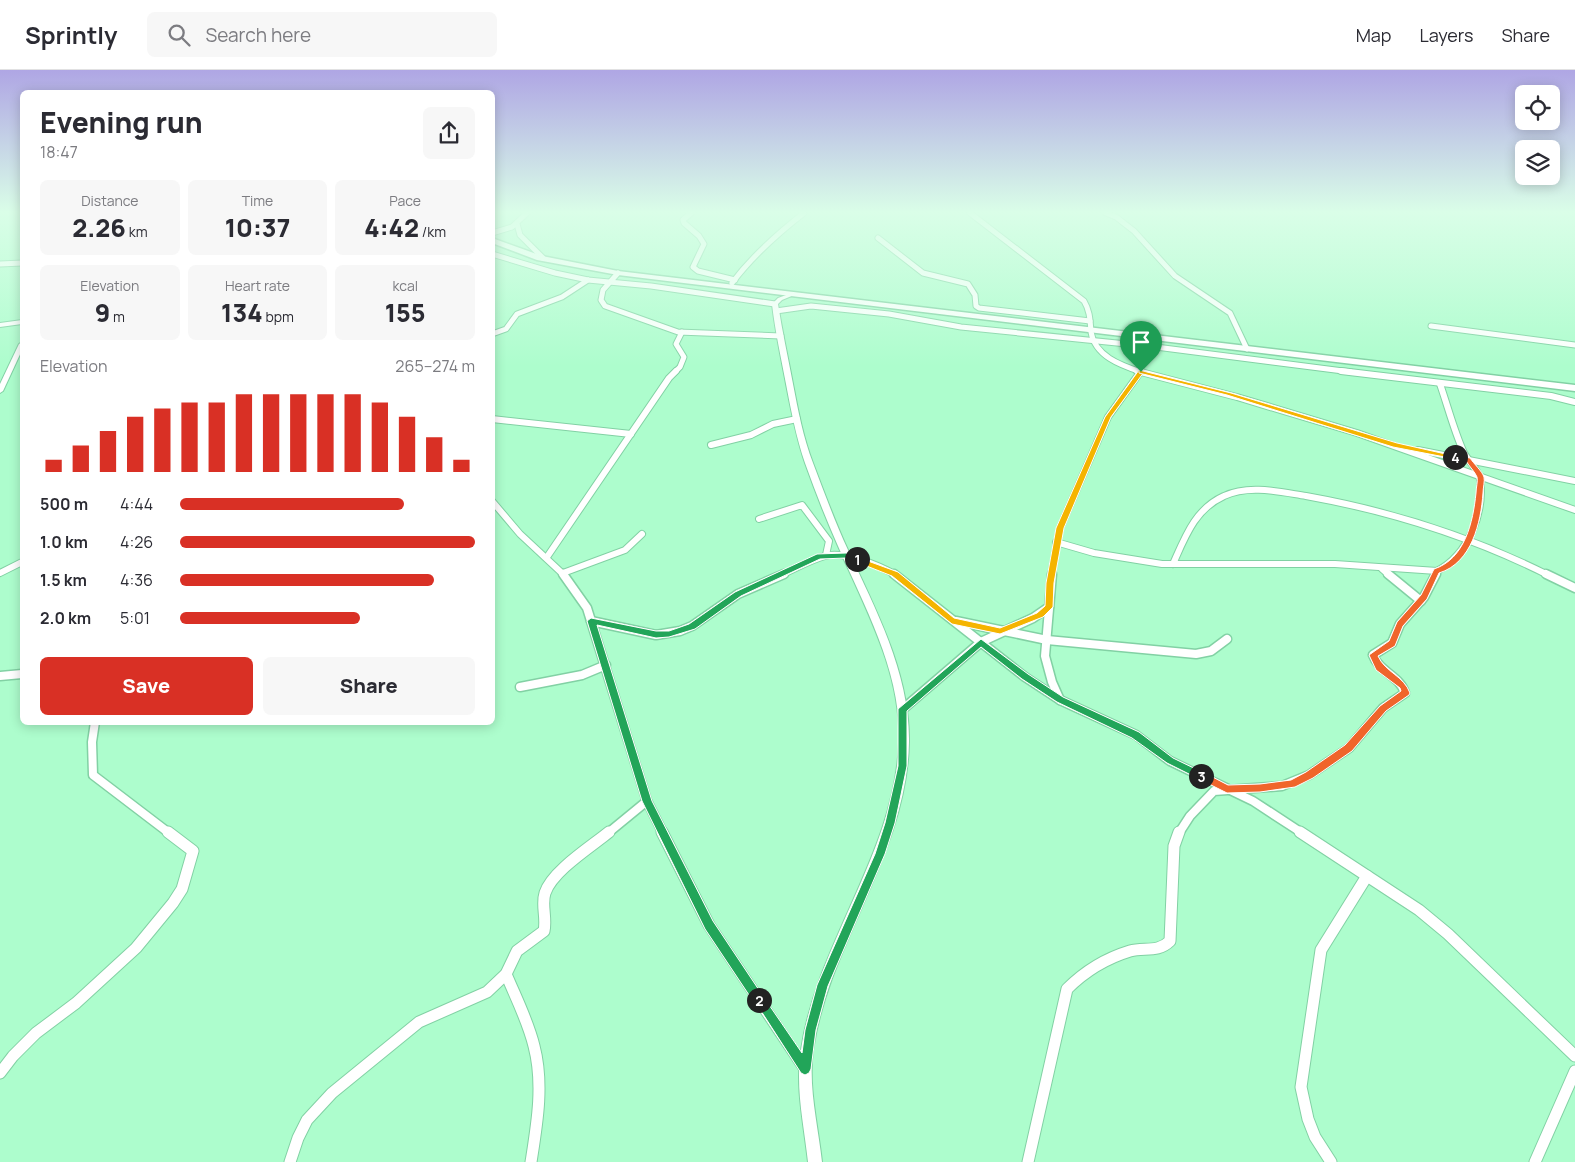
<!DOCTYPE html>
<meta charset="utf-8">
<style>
:root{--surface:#fff;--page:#f7f7f7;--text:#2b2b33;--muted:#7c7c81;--line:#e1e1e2;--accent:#d93025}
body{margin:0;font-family:Manrope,sans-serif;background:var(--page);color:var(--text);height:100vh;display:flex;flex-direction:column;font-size:19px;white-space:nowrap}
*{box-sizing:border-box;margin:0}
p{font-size:16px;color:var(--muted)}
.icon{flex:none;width:28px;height:28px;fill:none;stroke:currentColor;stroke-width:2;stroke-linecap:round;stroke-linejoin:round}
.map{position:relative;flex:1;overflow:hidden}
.panel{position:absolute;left:20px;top:20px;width:475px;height:635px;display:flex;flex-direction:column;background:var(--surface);border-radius:8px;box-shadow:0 2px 12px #0003}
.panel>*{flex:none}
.fabs{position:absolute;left:1515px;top:15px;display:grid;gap:10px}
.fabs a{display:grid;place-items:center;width:45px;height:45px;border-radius:8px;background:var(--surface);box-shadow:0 2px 12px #0003;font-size:25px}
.pin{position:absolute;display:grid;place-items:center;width:42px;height:42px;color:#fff;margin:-51px -21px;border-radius:50% 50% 50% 0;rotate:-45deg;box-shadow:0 0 5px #0007}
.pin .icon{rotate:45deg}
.km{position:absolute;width:25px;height:25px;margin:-12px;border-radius:50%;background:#222;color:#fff;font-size:14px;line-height:25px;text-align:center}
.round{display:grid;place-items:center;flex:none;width:52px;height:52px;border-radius:8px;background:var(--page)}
.overview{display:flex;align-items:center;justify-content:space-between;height:85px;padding:0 20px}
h1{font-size:28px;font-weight:800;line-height:38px}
.metrics{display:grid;grid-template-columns:repeat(3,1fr);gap:8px;height:85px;padding:5px 20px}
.metrics div{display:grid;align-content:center;border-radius:8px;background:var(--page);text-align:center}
.metrics b{font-size:25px;font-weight:800}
.metrics small{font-size:14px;font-weight:400}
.metrics p{font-size:14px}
.chart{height:140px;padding:10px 20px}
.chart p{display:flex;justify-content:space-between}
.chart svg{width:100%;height:90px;margin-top:5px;stroke:var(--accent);stroke-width:6}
.primary-button{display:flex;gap:10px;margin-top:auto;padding:10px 20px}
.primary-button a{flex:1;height:58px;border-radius:8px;background:var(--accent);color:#fff;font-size:20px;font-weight:800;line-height:58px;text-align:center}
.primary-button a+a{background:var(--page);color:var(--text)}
ul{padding:0 20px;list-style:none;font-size:16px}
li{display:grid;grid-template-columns:80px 60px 1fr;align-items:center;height:38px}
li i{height:12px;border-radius:6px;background:var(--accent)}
header{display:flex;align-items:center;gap:30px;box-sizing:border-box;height:70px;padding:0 25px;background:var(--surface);border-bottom:1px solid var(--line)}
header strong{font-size:24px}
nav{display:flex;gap:28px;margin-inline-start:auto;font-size:18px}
.search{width:350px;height:45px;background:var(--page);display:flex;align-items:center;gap:12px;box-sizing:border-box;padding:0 18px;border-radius:8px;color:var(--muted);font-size:19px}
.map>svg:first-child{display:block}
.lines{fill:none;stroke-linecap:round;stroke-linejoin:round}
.minor-far3-casing{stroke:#82d1a4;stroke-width:7}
.minor-far2-casing{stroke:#82d1a4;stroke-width:8}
.minor-far1-casing{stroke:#82d1a4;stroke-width:11}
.minor-casing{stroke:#82d1a4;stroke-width:13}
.tertiary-casing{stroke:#82d1a4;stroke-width:2}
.primary-casing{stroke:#82d1a4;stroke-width:3}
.minor-far3{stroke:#fff;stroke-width:5}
.minor-far2{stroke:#fff;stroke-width:6}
.minor-far1{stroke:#fff;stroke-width:8}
.minor{stroke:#fff;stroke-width:11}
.tertiary{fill:#fff;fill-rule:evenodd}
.primary{fill:#fff;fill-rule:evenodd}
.split-1{fill:#f5b400;stroke:#fff}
.split-2{fill:#22a559;stroke:#fff}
.split-3{fill:#22a559;stroke:#fff}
.split-4{fill:#f0652b;stroke:#fff}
.split-5{fill:#f5b400;stroke:#fff}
</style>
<header>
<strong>Sprintly</strong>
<div class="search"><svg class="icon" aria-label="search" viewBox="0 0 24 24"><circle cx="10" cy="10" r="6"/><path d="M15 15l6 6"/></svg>Search here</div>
<nav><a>Map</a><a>Layers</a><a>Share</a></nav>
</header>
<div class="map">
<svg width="1575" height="1092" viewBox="0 0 1575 1092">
<rect width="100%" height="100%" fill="#adfdcd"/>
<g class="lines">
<defs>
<g id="minor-far3">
<polyline points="691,143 683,150 684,153 699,166 704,174 693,197 698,201 735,210"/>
<path d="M970,143L1084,231C1090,241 1090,250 1091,262C1095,286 1120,295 1141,302"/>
<polyline points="1106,143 1116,147 1134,161 1175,206 1230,243 1247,279"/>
<polyline points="517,154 520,165 543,188"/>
<polyline points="492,163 512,157 527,143"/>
<polyline points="878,168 923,203 968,214 975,225 976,236 979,238 1090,251"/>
<polyline points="492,184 555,203 588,210 651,216 775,234"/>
<polyline points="0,194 22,193"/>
<polyline points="618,203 603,220 601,230 605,236 678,262 781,266"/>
<path d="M732,213C753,185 777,164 804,143"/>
<polyline points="776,241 811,236 889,244 961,257 1156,277 1351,302"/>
<polyline points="1431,256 1575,275"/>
<polyline points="492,264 506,259 517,244 562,227 588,210"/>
<polyline points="675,302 680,297 684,287 676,274 682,262"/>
</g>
<g id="minor-far2">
<polyline points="1137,301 1237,327 1357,363 1575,440"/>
<polyline points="1341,301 1551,326 1575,332"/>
<polyline points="492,349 631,364"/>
<polyline points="711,375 751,365 773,354 797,349"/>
<polyline points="1418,380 1575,411"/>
<polyline points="492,431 520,464 564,505"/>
<polyline points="759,449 802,435 829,471 826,485"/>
<path d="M1056,472L1094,483L1162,494H1335L1437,501C1468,485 1485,443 1480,409C1478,399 1469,392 1464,383C1454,361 1448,337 1440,314"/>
<polyline points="547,487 669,308 676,301"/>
<path d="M1173,494C1185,467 1195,439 1224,426C1249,414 1280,422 1306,426C1390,441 1472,467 1548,505"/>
<polyline points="1382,499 1389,505"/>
<polyline points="0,503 22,492"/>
<polyline points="563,503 625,480 642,464"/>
<path d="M781,505C795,499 810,490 825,486C843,480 880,496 896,505"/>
<polyline points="1051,505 1060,458 1108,347 1141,301"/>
<polyline points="1435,505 1437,501"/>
</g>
<g id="minor-far1">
<polyline points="563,504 587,538 647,731 663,763"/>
<polyline points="894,504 1025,607 1060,630 1136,665 1170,691 1253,731 1302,763"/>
<polyline points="1052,504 1045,586 1052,612 1060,630"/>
<polyline points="1388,504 1421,531"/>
<polyline points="1546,504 1575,518"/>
<polyline points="591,551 656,565 680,561 692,556 738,524 784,504"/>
<polyline points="956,551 1047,570 1196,584 1211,581 1227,569"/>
<polyline points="0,606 22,604"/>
<polyline points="520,617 582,605 606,595"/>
<polyline points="903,639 981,572 1033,548 1049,537"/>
<polyline points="95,652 92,672 93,705 169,763"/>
<polyline points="608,763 647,731"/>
<path d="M1179,763L1190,746L1214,721L1282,716L1309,705L1349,678L1383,638L1405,623C1400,606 1379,602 1373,585L1392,573L1400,554L1424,527L1436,504"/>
</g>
<g id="minor">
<polyline points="662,762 709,855 805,999"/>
<polyline points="1300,762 1419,840 1448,864 1575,986"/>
<path d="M506,904C516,928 528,951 534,976C544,1014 537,1054 531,1092"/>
<polyline points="0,1003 13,986 36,963 76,933 136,878 173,833 182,819 193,781 168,762"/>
<path d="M290,1092L298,1068L307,1050L332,1023L419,952L487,922L506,904L517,881L544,861C547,848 541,835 545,823C552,801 592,776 609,762"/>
<path d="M1028,1092L1067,919C1084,902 1107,888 1130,881C1144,877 1158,883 1170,871L1174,776L1179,762"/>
<polyline points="1331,1092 1315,1067 1308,1049 1301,1017 1321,880 1367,806"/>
<polyline points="1535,1092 1575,1001"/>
</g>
<g id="tertiary">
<path d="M789,224L794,225L782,230L778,234C782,261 788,287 793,314C798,340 803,367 813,393C824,422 835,452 848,480C876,540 910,604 909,672C907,783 829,872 813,980C808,1017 818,1055 822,1092H808C804,1055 795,1017 801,980C817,872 895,783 899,673C902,603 865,538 838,476C826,449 815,421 805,393C796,367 791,340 786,314C781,287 775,261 772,234L778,228Z"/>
<polygon points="22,250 22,254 0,257 0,253"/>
<polygon points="22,272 22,280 3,321 0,323 0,314 19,274"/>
</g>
<polygon id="primary" points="492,168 542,186 618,201 1575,315 1575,321 618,205 537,190 492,173"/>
</defs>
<use href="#minor-far3" class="minor-far3-casing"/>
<use href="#minor-far2" class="minor-far2-casing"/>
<use href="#minor-far1" class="minor-far1-casing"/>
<use href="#minor" class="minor-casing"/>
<use href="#tertiary" class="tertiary-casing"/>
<use href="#primary" class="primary-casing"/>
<use href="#minor-far3" class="minor-far3"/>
<use href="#minor-far2" class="minor-far2"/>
<use href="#minor-far1" class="minor-far1"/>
<use href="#minor" class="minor"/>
<use href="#tertiary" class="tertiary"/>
<use href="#primary" class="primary"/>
</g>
<linearGradient id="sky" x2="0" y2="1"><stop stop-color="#afa6e4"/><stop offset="0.48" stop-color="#dafee8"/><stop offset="1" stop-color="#dafee8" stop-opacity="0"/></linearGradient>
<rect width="1575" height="296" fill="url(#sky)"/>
<polygon class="split-1" points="1139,300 1144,302 1111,347 1064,458 1054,513 1053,537 1043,547 1000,564 952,554 892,506 854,491 854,487 857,487 898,502 954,548 1000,558 1037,543 1045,536 1046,513 1056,458 1105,347"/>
<polygon class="split-2" points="846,483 861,489 857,492 846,488 820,489 741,526 695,559 669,567 656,568 597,555 652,731 713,851 763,926 765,930 763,934 759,936 755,934 705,859 642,731 587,551 591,548 656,561 669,561 689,554 735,522 817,484"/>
<polygon class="split-3" points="981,569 1028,604 1063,627 1139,662 1173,688 1204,703 1206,706 1201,710 1167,693 1132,668 1057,632 1022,609 981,577 907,641 907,696 895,753 885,784 828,916 816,960 811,999 809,1003 805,1005 801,1003 754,930 755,926 759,924 763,926 802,983 805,960 817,915 875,784 885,753 898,696 898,639"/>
<path class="split-4" d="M1455,385L1470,388C1474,394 1482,401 1484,407C1485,411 1483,418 1483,423C1481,452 1472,493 1439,503L1427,529L1403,556L1395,576L1378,586C1385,602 1404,606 1410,623L1409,625L1386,641L1352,681L1313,708L1295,717L1260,722L1227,723L1197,708L1196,706L1201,701L1228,715L1260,714L1291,710L1306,702L1345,675L1380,636L1401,621L1400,618L1376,600L1369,585L1389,571L1397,552L1421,525L1434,499C1465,489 1473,452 1476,423C1476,418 1478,411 1477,407C1475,402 1469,396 1466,391L1453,389L1452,387Z"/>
<polygon class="split-5" points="1139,300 1231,323 1397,373 1459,387 1455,389 1393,377 1227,325 1139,303"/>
</svg>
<div class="fabs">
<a><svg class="icon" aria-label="locate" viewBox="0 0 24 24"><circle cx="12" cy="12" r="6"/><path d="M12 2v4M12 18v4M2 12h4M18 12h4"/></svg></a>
<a><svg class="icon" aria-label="layers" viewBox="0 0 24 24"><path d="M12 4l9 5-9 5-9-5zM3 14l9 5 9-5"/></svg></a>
</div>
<div class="pin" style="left:1141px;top:302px;background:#1e9e55"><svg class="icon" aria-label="arrive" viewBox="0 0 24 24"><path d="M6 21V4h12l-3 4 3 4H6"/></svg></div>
<b class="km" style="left:857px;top:489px">1</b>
<b class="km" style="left:759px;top:930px">2</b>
<b class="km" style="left:1201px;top:706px">3</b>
<b class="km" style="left:1455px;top:387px">4</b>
<section class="panel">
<div class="overview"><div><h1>Evening run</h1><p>18:47</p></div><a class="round"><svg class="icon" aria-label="share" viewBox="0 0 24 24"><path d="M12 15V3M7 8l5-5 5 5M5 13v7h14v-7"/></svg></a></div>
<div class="metrics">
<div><p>Distance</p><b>2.26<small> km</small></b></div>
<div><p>Time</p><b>10:37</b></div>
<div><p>Pace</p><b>4:42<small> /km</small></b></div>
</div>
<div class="metrics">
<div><p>Elevation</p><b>9<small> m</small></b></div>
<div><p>Heart rate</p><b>134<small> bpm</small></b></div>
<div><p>kcal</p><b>155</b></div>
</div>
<div class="chart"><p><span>Elevation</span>265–274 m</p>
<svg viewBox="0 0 160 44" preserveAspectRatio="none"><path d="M5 44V38M15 44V31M25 44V24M35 44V17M45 44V13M55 44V10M65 44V10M75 44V6M85 44V6M95 44V6M105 44V6M115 44V6M125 44V10M135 44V17M145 44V27M155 44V38"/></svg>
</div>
<ul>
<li><b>500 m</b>4:44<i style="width:76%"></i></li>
<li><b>1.0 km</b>4:26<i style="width:100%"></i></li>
<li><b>1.5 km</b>4:36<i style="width:86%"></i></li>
<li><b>2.0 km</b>5:01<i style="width:61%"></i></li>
</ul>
<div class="primary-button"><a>Save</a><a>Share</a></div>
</section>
</div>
